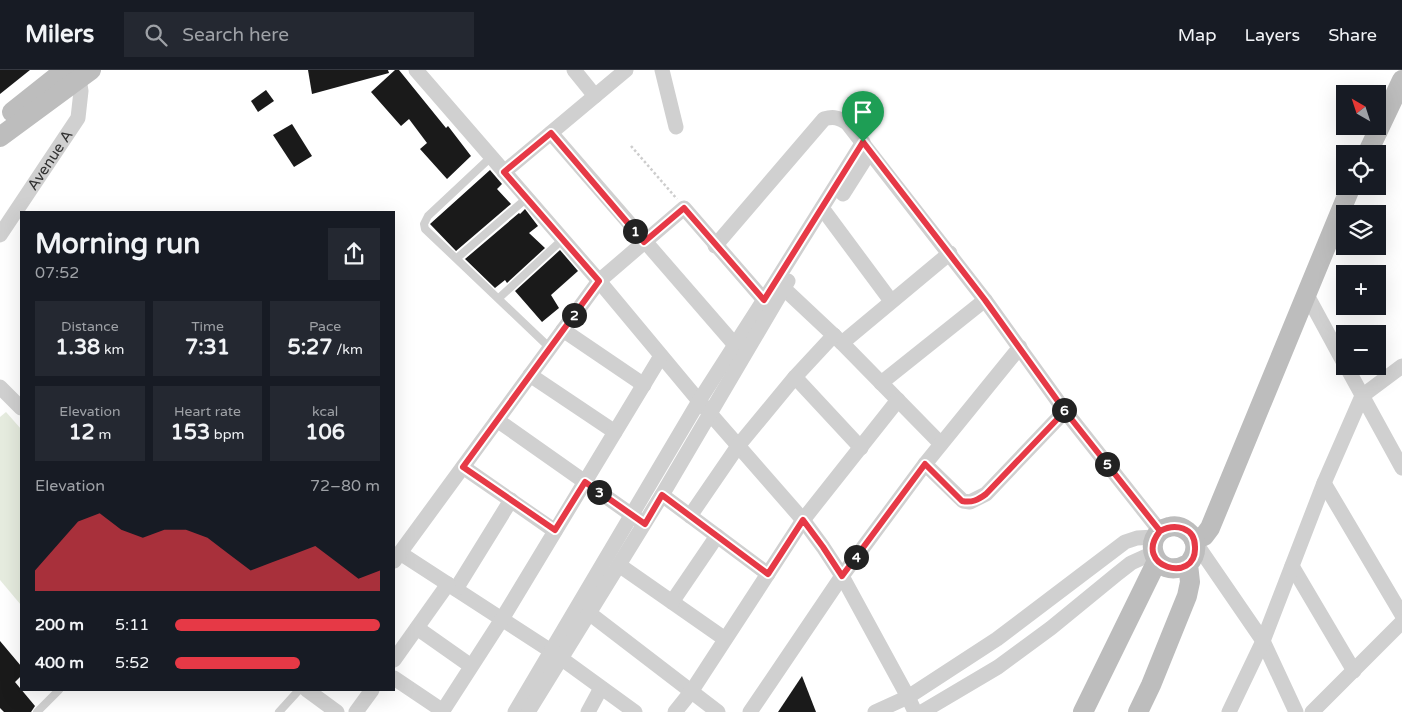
<!DOCTYPE html>
<meta charset="utf-8">
<style>
:root{--surface:#171b24;--page:#242831;--text:#f1f3f6;--muted:#9ea1a6;--line:#363941;--accent:#e63946}
body{margin:0;font-family:"Varela Round",sans-serif;background:var(--page);color:var(--text);height:100vh;display:flex;flex-direction:column;font-size:19px;white-space:nowrap}
*{box-sizing:border-box;margin:0}
p{font-size:16px;color:var(--muted)}
.icon{flex:none;width:28px;height:28px;fill:none;stroke:currentColor;stroke-width:2;stroke-linecap:round;stroke-linejoin:round}
.map{position:relative;flex:1;overflow:hidden}
.details{position:absolute;left:20px;top:141px;width:375px;height:480px;display:flex;flex-direction:column;background:var(--surface);border-radius:0px;box-shadow:0 5px 20px #0002}
.details>*{flex:none}
.needle{width:32px;rotate:321deg}
.tools{position:absolute;left:1336px;top:15px;display:grid;gap:10px}
.tools a{display:grid;place-items:center;width:50px;height:50px;border-radius:0px;background:var(--surface);box-shadow:0 5px 20px #0002;font-size:25px}
.pin{position:absolute;display:grid;place-items:center;width:42px;height:42px;color:#fff;margin:-51px -21px;border-radius:50% 50% 50% 0;rotate:-45deg;box-shadow:0 0 5px #0007}
.pin .icon{rotate:45deg}
.km{position:absolute;width:25px;height:25px;margin:-12px;border-radius:50%;background:#222;color:#fff;font-size:14px;line-height:25px;text-align:center}
.round{display:grid;place-items:center;flex:none;width:52px;height:52px;border-radius:0px;background:var(--page)}
.overview{display:flex;align-items:center;justify-content:space-between;height:85px;padding:0 15px}
h1{font-size:28px;font-weight:700;line-height:38px}
.figures{display:grid;grid-template-columns:repeat(3,1fr);gap:8px;height:85px;padding:5px 15px}
.figures div{display:grid;align-content:center;border-radius:0px;background:var(--page);text-align:center}
.figures b{font-size:21px;font-weight:700}
.figures small{font-size:14px;font-weight:400}
.figures p{font-size:14px}
.chart{height:140px;padding:10px 15px}
.chart p{display:flex;justify-content:space-between}
.chart svg{width:100%;height:90px;margin-top:5px;fill:var(--accent);opacity:.7}
ul{padding:0 15px;list-style:none;font-size:16px}
li{display:grid;grid-template-columns:80px 60px 1fr;align-items:center;height:38px}
li i{height:12px;border-radius:6px;background:var(--accent)}
header{display:flex;align-items:center;gap:30px;box-sizing:border-box;height:70px;padding:0 25px;background:var(--surface);border-bottom:1px solid var(--line)}
header strong{font-size:24px}
nav{display:flex;gap:28px;margin-inline-start:auto;font-size:18px}
.search{width:350px;height:45px;background:var(--page);display:flex;align-items:center;gap:12px;box-sizing:border-box;padding:0 18px;border-radius:0px;color:var(--muted);font-size:19px}
.map>svg:first-child{display:block}
.green{fill:#e6ecdf}
.building{fill:#1a1a1a}
.lines{fill:none;stroke-linecap:round;stroke-linejoin:round}
.path{stroke:#cdcdcd;stroke-width:2.5;stroke-dasharray:2.5 2.5;stroke-linecap:butt}
.lane{stroke:#d0d0d0;stroke-width:8}
.street{stroke:#d0d0d0;stroke-width:15}
.secondary{stroke:#bdbdbd;stroke-width:20}
.route-casing{stroke:#fff;stroke-width:10}
.route{stroke:#e63946;stroke-width:6}
.labels{text-anchor:middle;dominant-baseline:central;stroke-width:5;stroke-linejoin:round;paint-order:stroke}
.street-label{font-size:15px;fill:#333;stroke:#fff}
</style>
<header>
<strong>Milers</strong>
<div class="search"><svg class="icon" aria-label="search" viewBox="0 0 24 24"><circle cx="10" cy="10" r="6"/><path d="M15 15l6 6"/></svg>Search here</div>
<nav><a>Map</a><a>Layers</a><a>Share</a></nav>
</header>
<div class="map">
<svg width="1402" height="642" viewBox="0 0 1402 642">
<rect width="100%" height="100%" fill="#fff"/>
<polygon class="green" points="6,342 21,359 21,535 0,510 0,347"/>
<g class="building">
<polygon points="0,0 30,0 0,24"/>
<polygon points="308,0 388,0 389,3 312,24"/>
<polygon points="395,0 399,0 446,58 448,56 471,86 447,109 420,79 427,73 409,49 401,56 371,22"/>
<polygon points="266,20 274,31 258,42 251,31"/>
<polygon points="292,54 312,86 294,97 273,65"/>
<polygon points="490,100 502,114 497,119 511,134 456,181 430,154"/>
<polygon points="525,139 538,156 529,163 545,178 507,213 505,210 495,218 465,189 519,143 520,144"/>
<polygon points="560,180 578,201 551,225 559,238 542,252 515,221"/>
<polygon points="0,571 21,596 21,606 15,612 35,636 31,642 4,642 0,638"/>
<polygon points="802,606 816,642 778,642"/>
</g>
<g class="lines">
<polyline class="path" points="631,76 677,129"/>
<g class="lane">
<polyline points="491,87 428,146 424,154 425,159 550,278"/>
<polyline points="457,188 527,128"/>
<polyline points="499,228 563,169"/>
<polyline points="37,642 59,620"/>
<polyline points="279,642 299,620"/>
</g>
<g class="street">
<polyline points="416,0 599,211 699,331 803,450 823,477 842,506 908,627 915,642"/>
<polyline points="574,0 595,26"/>
<polyline points="662,0 676,57"/>
<polyline points="551,63 735,275"/>
<polyline points="504,102 626,0"/>
<polyline points="843,124 869,83"/>
<polyline points="822,138 891,231"/>
<path id="s1" d="M0,165L78,48L81,21L79,9L75,2"/>
<path d="M715,176L824,49C834,46 839,48 847,53L985,230L1065,341L1160,461"/>
<polyline points="777,212 842,273 950,183"/>
<polyline points="1307,225 1345,295"/>
<polyline points="563,260 644,315"/>
<polyline points="842,273 941,374"/>
<polyline points="1346,296 1402,398"/>
<polyline points="530,305 615,362"/>
<polyline points="795,307 861,378"/>
<polyline points="881,313 985,230"/>
<polyline points="0,317 21,338"/>
<polyline points="497,350 639,450"/>
<polyline points="925,394 963,431 970,432 986,424 1065,341"/>
<polyline points="463,397 555,461"/>
<polyline points="1324,413 1402,545"/>
<polyline points="662,425 768,504"/>
<polyline points="690,446 738,376 795,307 834,265"/>
<polyline points="1195,472 1263,571 1296,642"/>
<polyline points="400,483 551,581 635,642"/>
<polyline points="394,491 599,211 684,138 764,230"/>
<polyline points="619,495 725,569"/>
<polyline points="1292,496 1354,601"/>
<polyline points="456,519 511,430"/>
<polyline points="672,532 717,466"/>
<polyline points="589,543 718,642"/>
<polyline points="417,558 471,596"/>
<polyline points="394,590 448,514"/>
<polyline points="394,608 443,641"/>
<polyline points="307,620 337,642"/>
<polyline points="356,642 372,620"/>
<polyline points="442,642 502,549 661,286"/>
<polyline points="515,642 699,331 776,211 863,72"/>
<polyline points="528,642 662,425 788,211"/>
<polyline points="588,642 601,618"/>
<polyline points="675,642 691,622 803,450 898,330"/>
<polyline points="750,642 842,506 925,394 1020,277"/>
<polyline points="875,642 908,627 997,569 1125,472 1137,468 1155,467"/>
<polyline points="922,642 998,597 1051,558 1117,504 1131,493 1153,483"/>
<polyline points="1229,642 1263,571 1324,413 1362,326 1402,296"/>
<polyline points="1312,642 1402,552"/>
</g>
<g class="secondary">
<polyline points="12,42 65,0"/>
<polyline points="0,67 91,0"/>
<polyline points="1367,84 1402,10"/>
<polyline points="1194,470 1204,466 1210,458 1351,116"/>
<polyline points="1083,642 1157,491"/>
<path d="M1138,642L1151,615L1187,526L1190,512L1188,494C1197,485 1199,470 1187,461C1182,457 1176,455 1169,457C1139,464 1154,513 1188,494"/>
</g>
</g>
<g class="lines">
<defs>
<path id="route" d="M863,72L764,230L684,138L644,172L551,63L504,102L599,211L463,397L555,460L585,412L645,454L662,425L768,504L803,450L823,477L842,506L925,394L962,431C972,433 978,430 986,424L1065,341L1160,461C1131,497 1197,515 1195,477C1195,457 1175,453 1160,461L1065,341L985,230L863,72"/>
</defs>
<use href="#route" class="route-casing"/>
<use href="#route" class="route"/>
</g>
<g class="labels">
<g class="street-label">
<text stroke="none"><textPath href="#s1" startOffset="90">Avenue A</textPath></text>
</g>
</g>
</svg>
<div class="tools">
<a><svg class="needle" viewBox="-14 -14 28 28"><path d="M0-13l5 13h-10z" fill="#e53935"/><path d="M0 13l5-13h-10z" fill="#9ea1a6"/></svg></a>
<a><svg class="icon" aria-label="locate" viewBox="0 0 24 24"><circle cx="12" cy="12" r="6"/><path d="M12 2v4M12 18v4M2 12h4M18 12h4"/></svg></a>
<a><svg class="icon" aria-label="layers" viewBox="0 0 24 24"><path d="M12 4l9 5-9 5-9-5zM3 14l9 5 9-5"/></svg></a>
<a>+</a>
<a>−</a>
</div>
<div class="pin" style="left:863px;top:72px;background:#1e9e55"><svg class="icon" aria-label="arrive" viewBox="0 0 24 24"><path d="M6 21V4h12l-3 4 3 4H6"/></svg></div>
<b class="km" style="left:635px;top:161px">1</b>
<b class="km" style="left:574px;top:245px">2</b>
<b class="km" style="left:599px;top:422px">3</b>
<b class="km" style="left:856px;top:487px">4</b>
<b class="km" style="left:1107px;top:394px">5</b>
<b class="km" style="left:1064px;top:340px">6</b>
<section class="details">
<div class="overview"><div><h1>Morning run</h1><p>07:52</p></div><a class="round"><svg class="icon" aria-label="share" viewBox="0 0 24 24"><path d="M12 15V3M7 8l5-5 5 5M5 13v7h14v-7"/></svg></a></div>
<div class="figures">
<div><p>Distance</p><b>1.38<small> km</small></b></div>
<div><p>Time</p><b>7:31</b></div>
<div><p>Pace</p><b>5:27<small> /km</small></b></div>
</div>
<div class="figures">
<div><p>Elevation</p><b>12<small> m</small></b></div>
<div><p>Heart rate</p><b>153<small> bpm</small></b></div>
<div><p>kcal</p><b>106</b></div>
</div>
<div class="chart"><p><span>Elevation</span>72–80 m</p>
<svg viewBox="0 0 160 44" preserveAspectRatio="none"><path d="M0 44V34L10 22L20 10L30 6L40 14L50 18L60 14L70 14L80 18L90 26L100 34L110 30L120 26L130 22L140 30L150 38L160 34V44z"/></svg>
</div>
<ul>
<li><b>200 m</b>5:11<i style="width:100%"></i></li>
<li><b>400 m</b>5:52<i style="width:61%"></i></li>
</ul>
</section>
</div>
